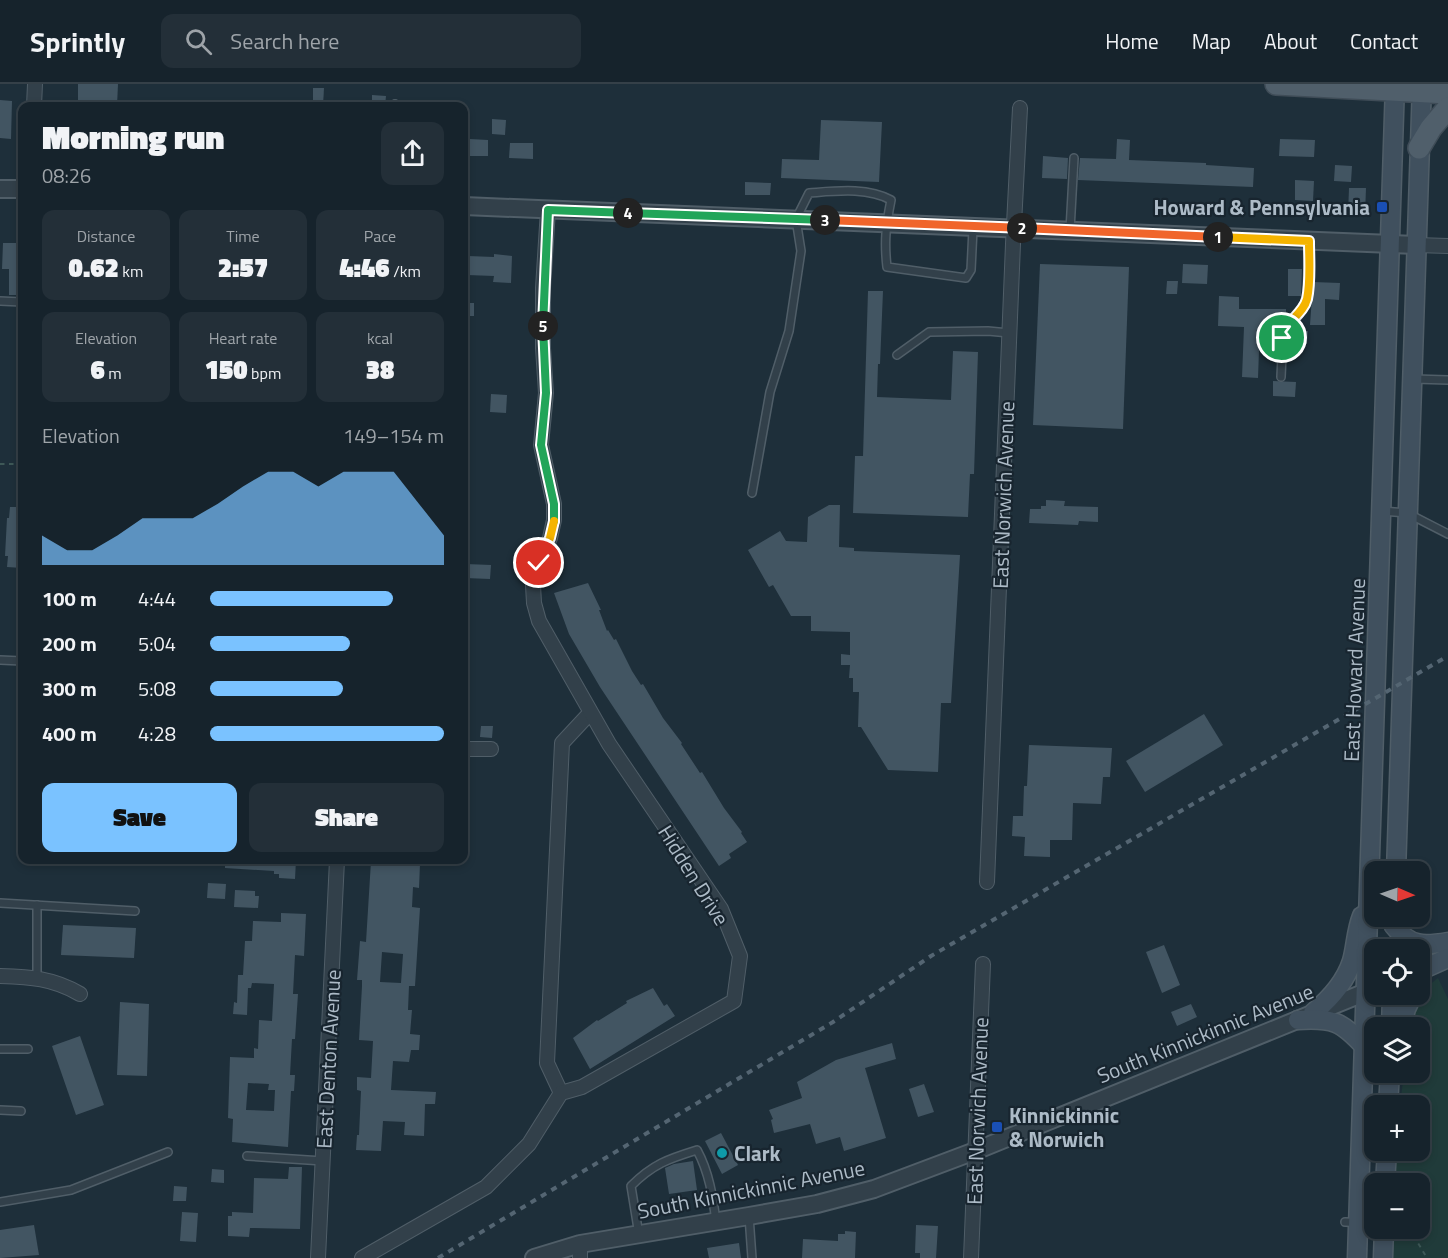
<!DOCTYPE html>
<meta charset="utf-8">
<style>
:root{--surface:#16232c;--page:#232f38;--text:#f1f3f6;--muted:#9ea4a9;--line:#354048;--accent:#7ac2ff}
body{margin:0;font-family:"Titillium Web",sans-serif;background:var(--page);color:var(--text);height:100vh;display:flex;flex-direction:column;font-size:22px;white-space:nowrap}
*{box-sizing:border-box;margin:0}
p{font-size:20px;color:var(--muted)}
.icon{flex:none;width:33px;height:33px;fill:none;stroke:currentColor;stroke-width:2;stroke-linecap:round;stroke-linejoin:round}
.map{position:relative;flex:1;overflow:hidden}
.panel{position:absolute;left:18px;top:18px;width:450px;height:762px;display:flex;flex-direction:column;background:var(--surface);border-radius:12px;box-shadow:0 3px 9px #0003,0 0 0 2px var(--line)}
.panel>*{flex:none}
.needle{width:39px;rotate:92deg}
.fabs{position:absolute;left:1364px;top:777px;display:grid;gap:12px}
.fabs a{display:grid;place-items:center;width:66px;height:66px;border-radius:12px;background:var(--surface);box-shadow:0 3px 9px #0003,0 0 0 2px var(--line);font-size:30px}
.pin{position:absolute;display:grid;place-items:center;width:51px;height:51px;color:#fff;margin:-26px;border:3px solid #fff;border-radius:50%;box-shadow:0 2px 6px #0007}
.km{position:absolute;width:30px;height:30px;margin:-15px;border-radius:50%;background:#222;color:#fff;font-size:16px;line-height:30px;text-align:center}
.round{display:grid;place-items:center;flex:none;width:63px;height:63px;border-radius:12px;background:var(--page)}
.head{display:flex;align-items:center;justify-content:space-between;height:102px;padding:0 24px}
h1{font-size:33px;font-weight:800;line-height:45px}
.figures{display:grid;grid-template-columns:repeat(3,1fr);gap:9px;height:102px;padding:6px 24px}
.figures div{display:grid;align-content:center;border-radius:12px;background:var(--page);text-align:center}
.figures b{font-size:26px;font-weight:800}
.figures small{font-size:16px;font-weight:400}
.figures p{font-size:16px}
.chart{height:168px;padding:12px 24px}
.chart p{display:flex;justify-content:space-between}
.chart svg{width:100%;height:108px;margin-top:6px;fill:var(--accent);opacity:.7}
.cta{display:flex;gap:12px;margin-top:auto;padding:12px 24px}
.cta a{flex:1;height:69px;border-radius:12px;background:var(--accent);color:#111;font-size:24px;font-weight:800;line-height:69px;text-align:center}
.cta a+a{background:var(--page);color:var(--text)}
ul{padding:0 24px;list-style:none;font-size:20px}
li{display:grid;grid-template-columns:96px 72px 1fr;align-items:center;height:45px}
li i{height:15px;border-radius:8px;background:var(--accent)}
header{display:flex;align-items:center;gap:36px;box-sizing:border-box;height:84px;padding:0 30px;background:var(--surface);border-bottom:2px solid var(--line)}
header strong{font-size:28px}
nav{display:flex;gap:33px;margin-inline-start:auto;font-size:21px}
.search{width:420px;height:54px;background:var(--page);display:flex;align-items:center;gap:15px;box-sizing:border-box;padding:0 21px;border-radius:12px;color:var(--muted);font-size:22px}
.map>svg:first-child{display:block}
.green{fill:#203b3a}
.building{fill:#425562;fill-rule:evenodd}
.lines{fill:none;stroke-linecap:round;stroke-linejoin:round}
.service-casing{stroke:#505e68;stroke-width:10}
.minor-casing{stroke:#505e68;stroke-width:16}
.tertiary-casing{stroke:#505e68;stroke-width:20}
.secondary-casing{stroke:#505e68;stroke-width:21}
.primary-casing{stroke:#3f4c57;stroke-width:24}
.path{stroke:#3e5857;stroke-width:2;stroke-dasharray:4.5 4.5;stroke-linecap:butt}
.service{stroke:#32404a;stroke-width:7}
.minor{stroke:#32404a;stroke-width:14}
.tertiary{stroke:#32404a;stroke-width:16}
.secondary{stroke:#40505e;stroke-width:18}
.primary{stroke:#505f6b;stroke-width:21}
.rail{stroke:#546572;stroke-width:4;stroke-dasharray:6 6;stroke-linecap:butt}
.split-1-casing{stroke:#fff;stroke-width:12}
.split-2-casing{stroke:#fff;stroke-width:12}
.split-3-casing{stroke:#fff;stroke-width:12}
.split-4-casing{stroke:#fff;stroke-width:12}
.split-5-casing{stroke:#fff;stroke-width:12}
.split-6-casing{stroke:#fff;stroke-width:12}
.split-7-casing{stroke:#fff;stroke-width:12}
.split-1{stroke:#f5b400;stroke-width:8}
.split-2{stroke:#f0652b;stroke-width:8}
.split-3{stroke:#f0652b;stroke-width:8}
.split-4{stroke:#22a559;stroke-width:8}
.split-5{stroke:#22a559;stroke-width:8}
.split-6{stroke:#22a559;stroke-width:8}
.split-7{stroke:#f5b400;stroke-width:8}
.transit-dot{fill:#1a4fb4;stroke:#18252f;stroke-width:2}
.culture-dot{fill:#0f9aa8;stroke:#18252f;stroke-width:2}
.labels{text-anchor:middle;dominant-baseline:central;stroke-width:4.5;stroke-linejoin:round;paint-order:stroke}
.poi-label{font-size:21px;font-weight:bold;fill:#adbbc7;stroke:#18252f;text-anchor:start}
.street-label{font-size:21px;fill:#adbbc7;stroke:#18252f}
</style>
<header>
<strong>Sprintly</strong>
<div class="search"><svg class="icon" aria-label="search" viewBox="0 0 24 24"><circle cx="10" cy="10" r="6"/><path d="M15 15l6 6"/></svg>Search here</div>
<nav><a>Home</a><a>Map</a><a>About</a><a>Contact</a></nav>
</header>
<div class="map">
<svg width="1448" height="1174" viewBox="0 0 1448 1174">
<rect width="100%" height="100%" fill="#1e2f3a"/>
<path class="green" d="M1438,894L1448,915V1174H1392L1393,1145L1419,1144V1100L1395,1099L1396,1067L1419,1066V1022L1400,1021L1404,989L1419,988V944L1410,943C1413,922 1420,907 1438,894Z"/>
<g class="building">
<polygon points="78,0 118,0 117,22 78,22"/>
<polygon points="313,4 324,4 323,22 313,22"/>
<polygon points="372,11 386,12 385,22 372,22"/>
<polygon points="0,16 12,17 11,55 0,54"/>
<polygon points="492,35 506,36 505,51 492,50"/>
<polygon points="821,36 882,38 879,98 781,94 782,75 819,76"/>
<polygon points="470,55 488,56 488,72 469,72"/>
<polygon points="1117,55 1130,56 1129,76 1206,79 1206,81 1254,84 1253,103 1078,96 1080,74 1116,75"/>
<polygon points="1280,55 1315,56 1314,73 1279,72"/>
<polygon points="510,59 533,59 533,75 509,74"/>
<polygon points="1043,72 1068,74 1067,95 1042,94"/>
<polygon points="1335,81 1352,82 1351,98 1334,97"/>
<polygon points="1295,96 1314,97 1313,117 1295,116"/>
<polygon points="745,98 771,99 770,111 745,111"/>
<polygon points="1349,104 1366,104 1365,131 1348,130"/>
<polygon points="3,159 22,159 21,197 22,197 22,211 9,211 9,185 2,185"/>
<polygon points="494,170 512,172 511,199 493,198 494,192 467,191 468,172 494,173"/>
<polygon points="1040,180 1129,183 1123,345 1033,341"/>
<polygon points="1183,180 1208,181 1207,200 1182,199"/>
<polygon points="1288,185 1302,185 1301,212 1288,212"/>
<polygon points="1167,197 1178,197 1177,210 1166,210"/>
<polygon points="1313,198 1340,199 1339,216 1325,215 1325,241 1310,241"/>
<polygon points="868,207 883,207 880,280 878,280 877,313 951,316 953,267 978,268 974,390 970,390 968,433 853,429 855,372 863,372"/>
<polygon points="1219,212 1239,213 1239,225 1286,225 1286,237 1284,240 1260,239 1258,294 1242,293 1244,243 1218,242"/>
<rect x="464" y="219" width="10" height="13"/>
<polygon points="1295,246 1308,247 1307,260 1294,259"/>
<polygon points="1273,297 1296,298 1295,313 1273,312"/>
<polygon points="491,310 507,311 506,329 490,328"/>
<polygon points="1046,416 1065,417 1064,422 1098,423 1098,438 1079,437 1078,441 1029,439 1030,425 1041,425 1041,422 1046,422"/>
<polygon points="829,421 840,421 839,463 854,464 854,467 960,471 951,619 941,619 938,688 888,686 861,643 858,643 859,608 853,608 853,594 849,594 850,581 841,581 841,570 850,571 850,548 811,547 811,532 791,532 773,501 769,503 748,466 780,447 786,457 807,458 808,433"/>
<polygon points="10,423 22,423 22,484 7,483 8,472 5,472 7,434 9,434"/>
<polygon points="466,480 491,481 490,495 465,494"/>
<polygon points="588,499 601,526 599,526 607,547 608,546 614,556 616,555 632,587 641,601 643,600 663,634 682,659 681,660 700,689 702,688 724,724 742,748 741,749 747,758 729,770 731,774 719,782 600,603 569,550 554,509"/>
<polygon points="1204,630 1223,661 1145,708 1126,677"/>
<polygon points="481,642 493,642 492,654 480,653"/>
<polygon points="1029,661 1112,664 1110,693 1103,693 1101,720 1073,719 1072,756 1050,756 1050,773 1024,772 1025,753 1012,752 1013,732 1023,732 1024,702 1027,702"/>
<polygon points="225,776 296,776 295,795 279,794 279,790 274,790 274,787 225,784"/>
<path d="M371,777L420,780L419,804L413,803L412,823L420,824L415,902H409L408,926H412L410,950L420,951L419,966H411L409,978L393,977L391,1006L436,1008L435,1020H425L424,1052L404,1051L405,1038L383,1037L381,1067L356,1066L357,1051H359L361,1007L357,1006V993L371,994L373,957L359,956L362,902V896H357L360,857L366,858ZM382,868L403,870L401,899L380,898Z"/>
<polygon points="208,799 226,800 225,815 207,814"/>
<polygon points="235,806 255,807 255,812 259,812 258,824 234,823"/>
<path d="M281,829L306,830L304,872L295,871L293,910H298L295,955H292L290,991H295L294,1007H291L288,1063L232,1058L233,1035L228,1034L230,973L254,974V964L258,965L259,936L272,937L274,900L252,899L251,904H248L247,931L233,930L234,918L237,919L238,891H243L245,857H252L253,837L281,838ZM248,999L269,1000L268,1006H275L274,1027L246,1026Z"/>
<polygon points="63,841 136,844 134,874 61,871"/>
<polygon points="1164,861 1180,901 1162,909 1146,868"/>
<polygon points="653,904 664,922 667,920 675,932 590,985 573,954 597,936 598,937 627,919 626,917"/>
<polygon points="120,918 149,920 147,992 117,991"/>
<polygon points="1191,920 1197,933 1177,942 1171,928"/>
<polygon points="80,952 104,1021 76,1031 52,962"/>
<polygon points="892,959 896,975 865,984 886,1054 844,1067 840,1053 816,1060 810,1040 774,1049 771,1036 773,1035 769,1026 802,1014 797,998 836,976"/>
<polygon points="924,1000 934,1028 918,1033 909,1005"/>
<polygon points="721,1049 738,1081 722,1090 705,1057"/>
<polygon points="693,1077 697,1106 669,1110 665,1084 674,1080"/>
<polygon points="289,1083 302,1083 300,1145 250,1144 249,1153 228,1152 228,1132 232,1132 232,1128 253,1129 254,1094 288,1095"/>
<polygon points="212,1085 224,1086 224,1099 211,1098"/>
<polygon points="174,1102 187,1103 186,1117 173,1117"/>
<polygon points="182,1128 198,1129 196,1158 180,1157"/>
<polygon points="34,1141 39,1171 0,1174 0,1146"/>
<polygon points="916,1141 938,1142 936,1174 920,1174 920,1169 915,1169"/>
<polygon points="845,1147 856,1148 855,1174 802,1174 803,1155 838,1157 838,1150 845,1150"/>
<polygon points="739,1159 741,1174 709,1174 707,1164"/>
</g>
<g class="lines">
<defs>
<g id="service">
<polyline points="395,22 395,20"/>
<polyline points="1070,146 1074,74"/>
<polyline points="0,217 22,218"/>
<polyline points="897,271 929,248 988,247 1009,249"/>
<polyline points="1281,293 1283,249 1298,232 1307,215 1309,157"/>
<polyline points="1414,295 1448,296"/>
<path d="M752,409L770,308L789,247L801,167L796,135L809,109C836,107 867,103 891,116C886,141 884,157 887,183L966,194L971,186L973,145"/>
<polyline points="1382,427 1407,429 1448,450"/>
<polyline points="0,576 22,577"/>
<polyline points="0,819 135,827"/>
<polyline points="37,893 37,821"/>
<polyline points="0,965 28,965"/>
<polyline points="0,1026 21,1027"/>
<polyline points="247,1072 323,1077"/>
<polyline points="0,1118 71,1106 168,1068"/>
<polyline points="749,1132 752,1174"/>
<polyline points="1345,1138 1374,1139"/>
<path d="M639,1151L631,1102C653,1080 668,1075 697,1066C709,1088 713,1113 716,1138"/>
</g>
<g id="minor">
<polyline points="34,22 35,0"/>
<polyline points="1416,161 1448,162"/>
<polyline points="464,665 491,665"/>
<polyline points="987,798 1013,160 1020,24"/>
<path d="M0,892C30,893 53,894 80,910"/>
<polyline points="561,1009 547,979 562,659 590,629"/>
<polyline points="318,1174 337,776"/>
<polyline points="362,1174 486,1103 529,1060 561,1009 582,1003 734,917 740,872 721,825 609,660 539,537 534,519 533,501 539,479 550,454 554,436 554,420 541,361 546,309 543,264 543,204 548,126"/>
<polyline points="580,1174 580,1160"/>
<polyline points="971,1174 983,880"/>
</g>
<g id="tertiary">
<polyline points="0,105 22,105"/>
<polyline points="464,122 1416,161"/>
<polyline points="534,1174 580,1160 749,1132 817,1120 874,1105 975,1067 1366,908"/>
</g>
<g id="secondary">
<polyline points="1396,788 1422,0"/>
<path d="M1394,842C1410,863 1424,862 1448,858"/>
<polyline points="1419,887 1448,874"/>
<path d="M1313,929C1330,915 1345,899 1352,877C1356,863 1356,847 1362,832"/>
<path d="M1298,936C1333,934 1341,937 1364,962"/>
<polyline points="1391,944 1392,910"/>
<polyline points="1401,944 1406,925 1413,910"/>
<polyline points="1388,1022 1390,988"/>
<polyline points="1385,1100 1387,1066"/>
<polyline points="1357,1174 1395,0"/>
<polyline points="1383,1174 1384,1144"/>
</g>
<g id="primary">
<polyline points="1276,0 1448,9"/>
<polyline points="1419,64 1431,44 1448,24"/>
</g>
</defs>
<use href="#service" class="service-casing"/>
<use href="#minor" class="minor-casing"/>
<use href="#tertiary" class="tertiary-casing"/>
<use href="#secondary" class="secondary-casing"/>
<use href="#primary" class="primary-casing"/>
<g class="path">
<polyline points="0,380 22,380"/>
<polyline points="18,380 17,402 22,419"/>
<polyline points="1409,1144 1427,1174"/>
</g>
<use href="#service" class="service"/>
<use href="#minor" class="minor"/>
<use href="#tertiary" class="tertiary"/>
<use href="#secondary" class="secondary"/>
<use href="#primary" class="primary"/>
<polyline class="rail" points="438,1174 833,938 931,872 1448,572"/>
</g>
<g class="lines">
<defs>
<path id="split-1" d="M1218,153L1309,157C1309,175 1311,197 1307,215C1303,231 1284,238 1282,254"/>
<polyline id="split-2" points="1022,144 1218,153"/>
<polyline id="split-3" points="825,136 1022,144"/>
<polyline id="split-4" points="628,129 825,136"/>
<polyline id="split-5" points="543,242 548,126 628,129"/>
<polyline id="split-6" points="543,242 546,309 541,361 554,420 554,437"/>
<polyline id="split-7" points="539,479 550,454 554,437"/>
</defs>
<use href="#split-1" class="split-1-casing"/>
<use href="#split-2" class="split-2-casing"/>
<use href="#split-3" class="split-3-casing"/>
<use href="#split-4" class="split-4-casing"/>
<use href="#split-5" class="split-5-casing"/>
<use href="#split-6" class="split-6-casing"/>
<use href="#split-7" class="split-7-casing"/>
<use href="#split-1" class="split-1"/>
<use href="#split-2" class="split-2"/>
<use href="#split-3" class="split-3"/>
<use href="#split-4" class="split-4"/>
<use href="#split-5" class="split-5"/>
<use href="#split-6" class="split-6"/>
<use href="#split-7" class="split-7"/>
</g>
<g class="transit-dot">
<rect x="1376" y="117" width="12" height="12" rx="3"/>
<rect x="991" y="1037" width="12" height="12" rx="3"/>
</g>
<circle class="culture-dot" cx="722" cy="1069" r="6"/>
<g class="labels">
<g class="poi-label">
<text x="1370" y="123" text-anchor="end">Howard &amp; Pennsylvania</text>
<text x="1009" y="1031">Kinnickinnic<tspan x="1009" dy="24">&amp; Norwich</tspan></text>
<text x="734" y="1069">Clark</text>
</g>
<g class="street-label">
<text transform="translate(1003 411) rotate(-88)">East Norwich Avenue</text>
<text transform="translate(1354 586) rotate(-88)">East Howard Avenue</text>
<text transform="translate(694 791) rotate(58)">Hidden Drive</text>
<text transform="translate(1205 949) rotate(-22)">South Kinnickinnic Avenue</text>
<text transform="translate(328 975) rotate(-87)">East Denton Avenue</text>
<text transform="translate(977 1027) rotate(-88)">East Norwich Avenue</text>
<text transform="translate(751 1105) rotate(-11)">South Kinnickinnic Avenue</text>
</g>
</g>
</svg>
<div class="fabs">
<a><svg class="needle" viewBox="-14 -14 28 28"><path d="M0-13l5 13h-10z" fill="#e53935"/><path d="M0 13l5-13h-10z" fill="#9ea4a9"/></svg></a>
<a><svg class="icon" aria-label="locate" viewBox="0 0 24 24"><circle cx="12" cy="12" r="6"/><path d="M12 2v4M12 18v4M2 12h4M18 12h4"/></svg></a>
<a><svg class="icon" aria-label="layers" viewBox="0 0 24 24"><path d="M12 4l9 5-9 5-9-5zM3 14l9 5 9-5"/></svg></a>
<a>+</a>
<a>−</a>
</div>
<div class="pin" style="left:1282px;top:254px;background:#1e9e55"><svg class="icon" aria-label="arrive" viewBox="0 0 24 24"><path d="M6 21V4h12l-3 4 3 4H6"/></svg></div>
<div class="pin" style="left:539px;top:479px;background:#d93025"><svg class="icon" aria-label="check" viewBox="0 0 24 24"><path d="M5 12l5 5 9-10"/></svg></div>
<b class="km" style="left:1218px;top:153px">1</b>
<b class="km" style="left:1022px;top:144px">2</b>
<b class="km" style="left:825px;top:136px">3</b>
<b class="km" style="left:628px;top:129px">4</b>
<b class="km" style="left:543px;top:242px">5</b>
<section class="panel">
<div class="head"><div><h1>Morning run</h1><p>08:26</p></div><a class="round"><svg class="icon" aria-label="share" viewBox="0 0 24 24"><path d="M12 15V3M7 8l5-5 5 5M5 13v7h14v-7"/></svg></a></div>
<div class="figures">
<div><p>Distance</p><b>0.62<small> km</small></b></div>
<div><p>Time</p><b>2:57</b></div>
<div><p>Pace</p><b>4:46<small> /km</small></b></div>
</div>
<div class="figures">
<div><p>Elevation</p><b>6<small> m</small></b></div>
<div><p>Heart rate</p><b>150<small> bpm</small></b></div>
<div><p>kcal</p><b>38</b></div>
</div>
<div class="chart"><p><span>Elevation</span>149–154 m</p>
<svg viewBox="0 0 160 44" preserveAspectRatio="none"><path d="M0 44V32L10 38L20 38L30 32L40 25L50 25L60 25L70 19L80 12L90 6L100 6L110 12L120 6L130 6L140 6L150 19L160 32V44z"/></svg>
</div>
<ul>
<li><b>100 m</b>4:44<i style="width:78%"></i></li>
<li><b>200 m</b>5:04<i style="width:60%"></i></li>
<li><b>300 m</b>5:08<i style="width:57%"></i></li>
<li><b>400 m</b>4:28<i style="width:100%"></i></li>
</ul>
<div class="cta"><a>Save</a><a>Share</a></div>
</section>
</div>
